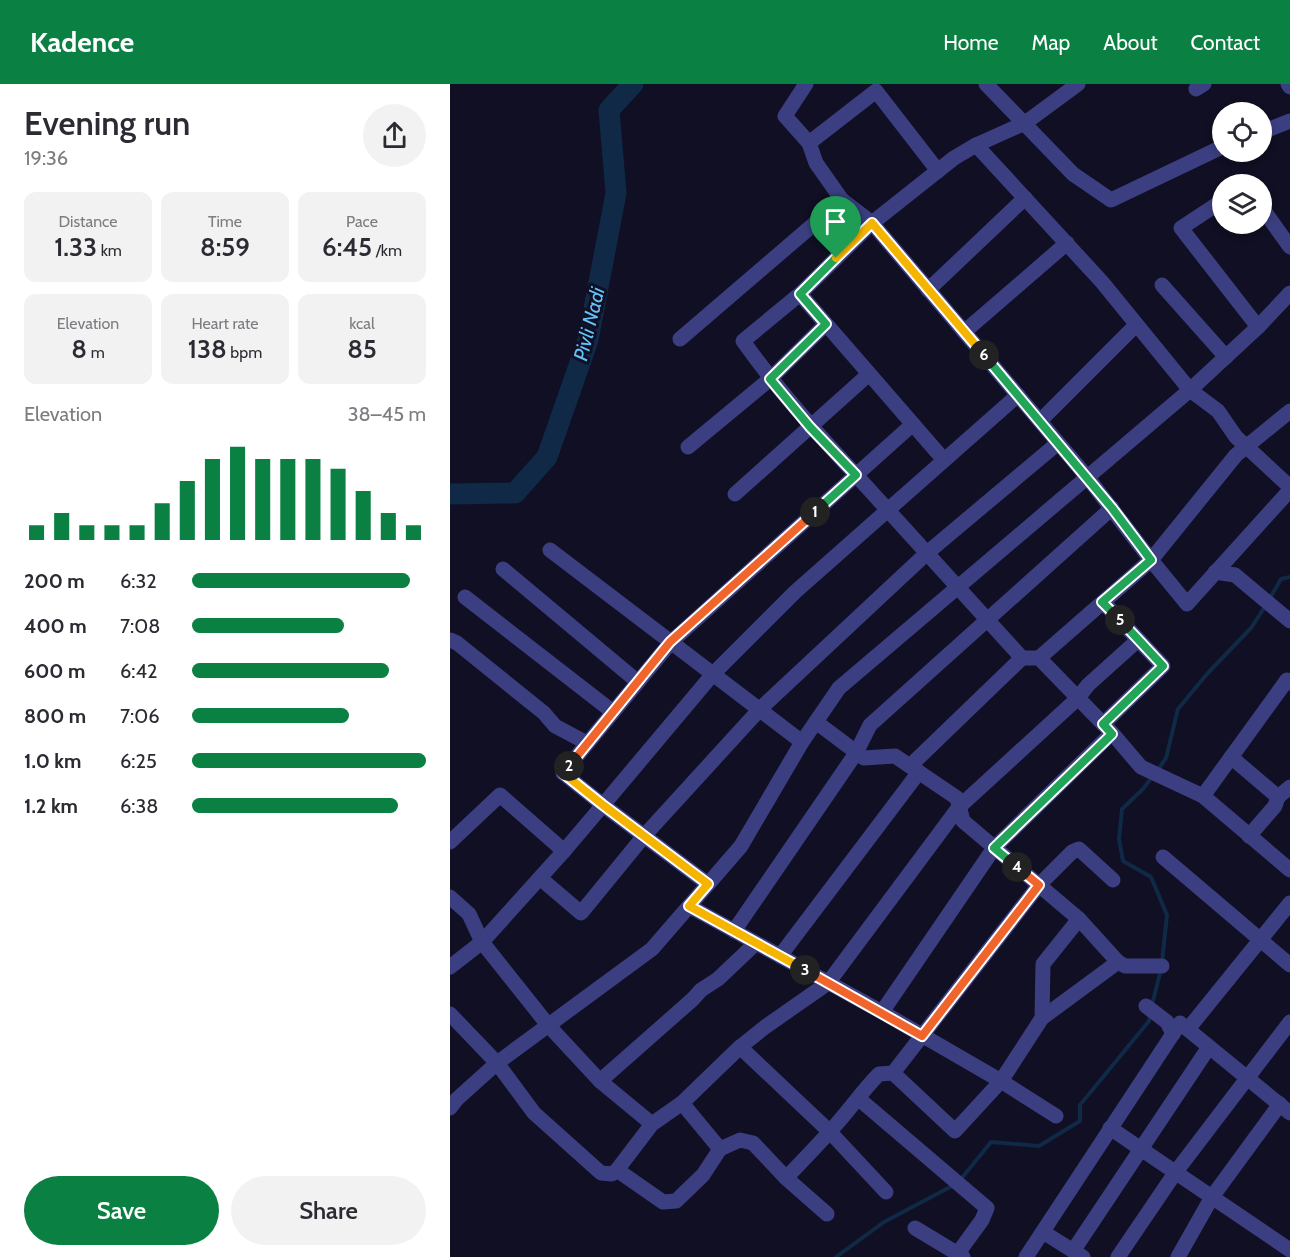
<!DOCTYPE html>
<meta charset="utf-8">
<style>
:root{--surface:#fff;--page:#f2f2f3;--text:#2b2b33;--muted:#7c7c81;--accent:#0b8043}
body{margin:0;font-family:Cabin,sans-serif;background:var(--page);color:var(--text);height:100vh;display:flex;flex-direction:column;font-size:22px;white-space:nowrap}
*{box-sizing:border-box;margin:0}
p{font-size:20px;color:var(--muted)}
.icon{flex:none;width:33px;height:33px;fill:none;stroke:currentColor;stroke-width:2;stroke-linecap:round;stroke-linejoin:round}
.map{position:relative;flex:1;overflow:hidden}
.details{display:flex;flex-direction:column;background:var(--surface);width:450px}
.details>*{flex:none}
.tools{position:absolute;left:762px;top:18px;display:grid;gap:12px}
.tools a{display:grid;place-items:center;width:60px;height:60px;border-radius:50%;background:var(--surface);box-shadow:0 3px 9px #0003;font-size:30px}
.pin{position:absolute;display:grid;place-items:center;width:51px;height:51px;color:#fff;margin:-62px -26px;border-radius:50% 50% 50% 0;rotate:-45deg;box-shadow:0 0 6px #0007}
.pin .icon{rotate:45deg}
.km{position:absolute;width:30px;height:30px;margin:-15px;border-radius:50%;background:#222;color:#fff;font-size:16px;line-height:30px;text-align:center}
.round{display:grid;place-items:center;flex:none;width:63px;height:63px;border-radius:32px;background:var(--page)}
.headline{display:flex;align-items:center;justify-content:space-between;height:102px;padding:0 24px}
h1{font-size:33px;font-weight:600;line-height:45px}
.figures{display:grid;grid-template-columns:repeat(3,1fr);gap:9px;height:102px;padding:6px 24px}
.figures div{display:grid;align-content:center;border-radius:12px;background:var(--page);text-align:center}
.figures b{font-size:26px;font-weight:600}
.figures small{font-size:16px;font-weight:400}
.figures p{font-size:16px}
.chart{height:168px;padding:12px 24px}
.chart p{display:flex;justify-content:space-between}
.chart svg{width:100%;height:108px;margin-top:6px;stroke:var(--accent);stroke-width:6}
.button{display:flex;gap:12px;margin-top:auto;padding:12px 24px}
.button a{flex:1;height:69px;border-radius:36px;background:var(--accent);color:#fff;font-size:24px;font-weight:600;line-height:69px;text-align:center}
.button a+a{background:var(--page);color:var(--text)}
ul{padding:0 24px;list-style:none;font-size:20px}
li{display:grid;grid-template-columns:96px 72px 1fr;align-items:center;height:45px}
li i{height:15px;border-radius:8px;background:var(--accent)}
header{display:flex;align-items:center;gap:36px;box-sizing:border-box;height:84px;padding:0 30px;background:var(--accent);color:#fff}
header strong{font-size:28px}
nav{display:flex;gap:33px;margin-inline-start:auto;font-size:21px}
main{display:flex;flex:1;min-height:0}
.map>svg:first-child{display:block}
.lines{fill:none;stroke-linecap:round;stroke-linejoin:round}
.stream{stroke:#0f2947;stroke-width:4}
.river{stroke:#0f2947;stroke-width:21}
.street{stroke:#3b3f81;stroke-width:15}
.split-1-casing{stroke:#fff;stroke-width:12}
.split-2-casing{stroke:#fff;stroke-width:12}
.split-3-casing{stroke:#fff;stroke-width:12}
.split-4-casing{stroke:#fff;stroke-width:12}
.split-5-casing{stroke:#fff;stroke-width:12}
.split-6-casing{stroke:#fff;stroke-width:12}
.split-7-casing{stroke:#fff;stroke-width:12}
.split-1{stroke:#22a559;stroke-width:8}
.split-2{stroke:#f0652b;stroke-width:8}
.split-3{stroke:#f5b400;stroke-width:8}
.split-4{stroke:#f0652b;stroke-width:8}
.split-5{stroke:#22a559;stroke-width:8}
.split-6{stroke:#22a559;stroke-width:8}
.split-7{stroke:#f5b400;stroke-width:8}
.labels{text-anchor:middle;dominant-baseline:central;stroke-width:6;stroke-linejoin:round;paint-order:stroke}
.water-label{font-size:20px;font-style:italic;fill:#63c3fb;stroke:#100f23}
</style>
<header>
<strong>Kadence</strong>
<nav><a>Home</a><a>Map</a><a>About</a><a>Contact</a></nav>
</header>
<main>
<section class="details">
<div class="headline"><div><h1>Evening run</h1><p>19:36</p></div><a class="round"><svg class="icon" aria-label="share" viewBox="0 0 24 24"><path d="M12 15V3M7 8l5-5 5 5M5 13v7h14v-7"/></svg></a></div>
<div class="figures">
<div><p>Distance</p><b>1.33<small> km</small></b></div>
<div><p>Time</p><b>8:59</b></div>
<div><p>Pace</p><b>6:45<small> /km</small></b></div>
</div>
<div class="figures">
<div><p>Elevation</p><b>8<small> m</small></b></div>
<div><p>Heart rate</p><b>138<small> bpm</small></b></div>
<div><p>kcal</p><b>85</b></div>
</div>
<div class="chart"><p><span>Elevation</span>38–45 m</p>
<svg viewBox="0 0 160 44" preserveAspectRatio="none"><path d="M5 44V38M15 44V33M25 44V38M35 44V38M45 44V38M55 44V29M65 44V20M75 44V11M85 44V6M95 44V11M105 44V11M115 44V11M125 44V15M135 44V24M145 44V33M155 44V38"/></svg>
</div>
<ul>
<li><b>200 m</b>6:32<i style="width:93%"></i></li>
<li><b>400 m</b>7:08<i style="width:65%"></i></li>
<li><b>600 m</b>6:42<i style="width:84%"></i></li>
<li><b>800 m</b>7:06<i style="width:67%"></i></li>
<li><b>1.0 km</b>6:25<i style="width:100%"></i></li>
<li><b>1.2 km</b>6:38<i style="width:88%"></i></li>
</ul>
<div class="button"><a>Save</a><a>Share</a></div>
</section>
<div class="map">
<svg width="840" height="1173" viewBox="0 0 840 1173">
<rect width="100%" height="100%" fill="#100f23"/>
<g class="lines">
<g class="stream">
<polyline points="820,514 831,495 840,493"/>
<polyline points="707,687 716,674 728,625 757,590 801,544 816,521"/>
<polyline points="702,693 693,705 672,725 669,755 673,777 701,793 717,831 712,878"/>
<polyline points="702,921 711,885"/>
<polyline points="511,1095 541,1058 589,1062 630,1037 630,1021 699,937 700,932"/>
<polyline points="386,1173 434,1138 502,1102"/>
</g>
<polyline class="river" points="0,410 65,409 97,373 138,256 166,109 159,26 183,0"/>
<g class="street">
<polyline points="356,0 335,32 359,59 366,79 392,116 422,139 350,210 494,376"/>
<polyline points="536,0 623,90 661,116 772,63"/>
<polyline points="838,0 840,3"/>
<polyline points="746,5 754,0"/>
<polyline points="812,48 840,37"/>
<polyline points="359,59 426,7 488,87"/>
<polyline points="526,61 575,39 628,0"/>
<polyline points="772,117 731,144 808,243"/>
<polyline points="812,124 840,163"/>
<polyline points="712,201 776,273"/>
<polyline points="478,206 575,114"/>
<polyline points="840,209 808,243 740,306 768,327 786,353 840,403"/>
<path d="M350,210L293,257C327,305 366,348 406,391L463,340"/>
<polyline points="514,248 617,159"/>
<polyline points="230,255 392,116"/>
<polyline points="840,327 786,371 701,476 737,520 840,406"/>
<polyline points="590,337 686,241"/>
<polyline points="238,363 320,295 376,240"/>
<polyline points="285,410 419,290"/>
<polyline points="100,466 352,658"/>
<polyline points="53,485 188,598"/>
<polyline points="765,488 785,491 840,537"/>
<polyline points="15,513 163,628"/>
<polyline points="653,518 713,582 653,640"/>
<polyline points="0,556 7,559 94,629 105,642 137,659"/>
<polyline points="840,599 837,596 753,712 840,786"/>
<polyline points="662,649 691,683 753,712"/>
<polyline points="781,673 828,713 825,722 799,752"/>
<path d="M460,682L572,574C516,513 461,452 406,391L221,558L113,689L153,721L263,590L345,508L568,311"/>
<polyline points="828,713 840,703"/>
<polyline points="0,758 50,711 114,767 153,721 258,800"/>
<polyline points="114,767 32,858 98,941 150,997 202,1040"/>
<polyline points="713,773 840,881"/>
<polyline points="90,794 131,829 194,752 310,625 477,469 608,359"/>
<polyline points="0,813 19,830 32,858 0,883"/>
<polyline points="239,822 432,928 551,997 592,934 593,880 629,835 513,737 507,714 445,672 414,674 366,638"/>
<polyline points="629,835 668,878 675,882 712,882"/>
<polyline points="284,847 406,669 420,641 662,424"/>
<polyline points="330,872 469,688"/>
<polyline points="696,922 717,938 723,950"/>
<polyline points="432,928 544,764 662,649 589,574"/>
<polyline points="0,930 47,979 84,1029 151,1089 162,1090 167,1086 202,1040 232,1019 290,963 315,943 378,899 509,723 627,615 638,601 688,556"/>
<polyline points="592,934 668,878"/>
<polyline points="738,945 840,819"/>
<polyline points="290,963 380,1048 436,1108"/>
<polyline points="443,989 505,1047 551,997 606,1032"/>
<polyline points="150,997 243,915 251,906 268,895 306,859"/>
<polyline points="409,1015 537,1124 532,1136 508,1169"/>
<polyline points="232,1019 270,1065"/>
<polyline points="0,1024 7,1015 47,979 202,865 291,762 352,658 389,604 740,306 652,198 526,61 504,74 422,139 638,394 701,476 589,574 572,574"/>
<polyline points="660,1044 840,1166"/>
<polyline points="167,1086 213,1118 226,1117 253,1091 270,1065 290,1056 303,1059 336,1094 377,1130"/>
<path d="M336,1094C354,1075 373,1056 390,1036C403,1021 414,1005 429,990L443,989L589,801L622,768L629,765L663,796"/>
<polyline points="465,1144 513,1173"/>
<polyline points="593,1148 633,1173"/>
<polyline points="623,1167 759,963"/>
<polyline points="576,1173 730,939 840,1029"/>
<polyline points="668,1173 725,1089 840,938"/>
<polyline points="728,1173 762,1113 830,1020"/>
</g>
</g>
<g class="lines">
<defs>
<polyline id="split-1" points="365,428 406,391 360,343 320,295 376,240 350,210 386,174"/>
<polyline id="split-2" points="119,682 220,558 365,428"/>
<polyline id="split-3" points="119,682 113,689 153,721 258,800 239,822 355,886"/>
<polyline id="split-4" points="355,886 472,952 589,801 567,783"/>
<polyline id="split-5" points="567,783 544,764 662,650 653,640 713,582 670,536"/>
<polyline id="split-6" points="534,271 662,424 701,476 652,518 670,536"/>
<polyline id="split-7" points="386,174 422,139 534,271"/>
</defs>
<use href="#split-1" class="split-1-casing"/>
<use href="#split-2" class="split-2-casing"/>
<use href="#split-3" class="split-3-casing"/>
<use href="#split-4" class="split-4-casing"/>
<use href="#split-5" class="split-5-casing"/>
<use href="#split-6" class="split-6-casing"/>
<use href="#split-7" class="split-7-casing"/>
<use href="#split-1" class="split-1"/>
<use href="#split-2" class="split-2"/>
<use href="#split-3" class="split-3"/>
<use href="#split-4" class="split-4"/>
<use href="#split-5" class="split-5"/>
<use href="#split-6" class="split-6"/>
<use href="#split-7" class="split-7"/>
</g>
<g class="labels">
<g class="water-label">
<text transform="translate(139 240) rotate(-76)">Pivli Nadi</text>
</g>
</g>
</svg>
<div class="tools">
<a><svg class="icon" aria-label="locate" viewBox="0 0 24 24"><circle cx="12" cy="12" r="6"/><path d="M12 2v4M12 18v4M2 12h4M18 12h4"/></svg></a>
<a><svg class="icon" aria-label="layers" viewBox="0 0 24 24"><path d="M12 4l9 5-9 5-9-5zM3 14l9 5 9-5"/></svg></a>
</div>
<div class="pin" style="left:386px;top:174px;background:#1e9e55"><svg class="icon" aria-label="arrive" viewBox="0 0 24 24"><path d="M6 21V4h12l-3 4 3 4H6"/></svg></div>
<b class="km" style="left:365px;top:428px">1</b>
<b class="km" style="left:119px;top:682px">2</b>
<b class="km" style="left:355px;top:886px">3</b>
<b class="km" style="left:567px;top:783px">4</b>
<b class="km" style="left:670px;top:536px">5</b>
<b class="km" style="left:534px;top:271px">6</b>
</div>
</main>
